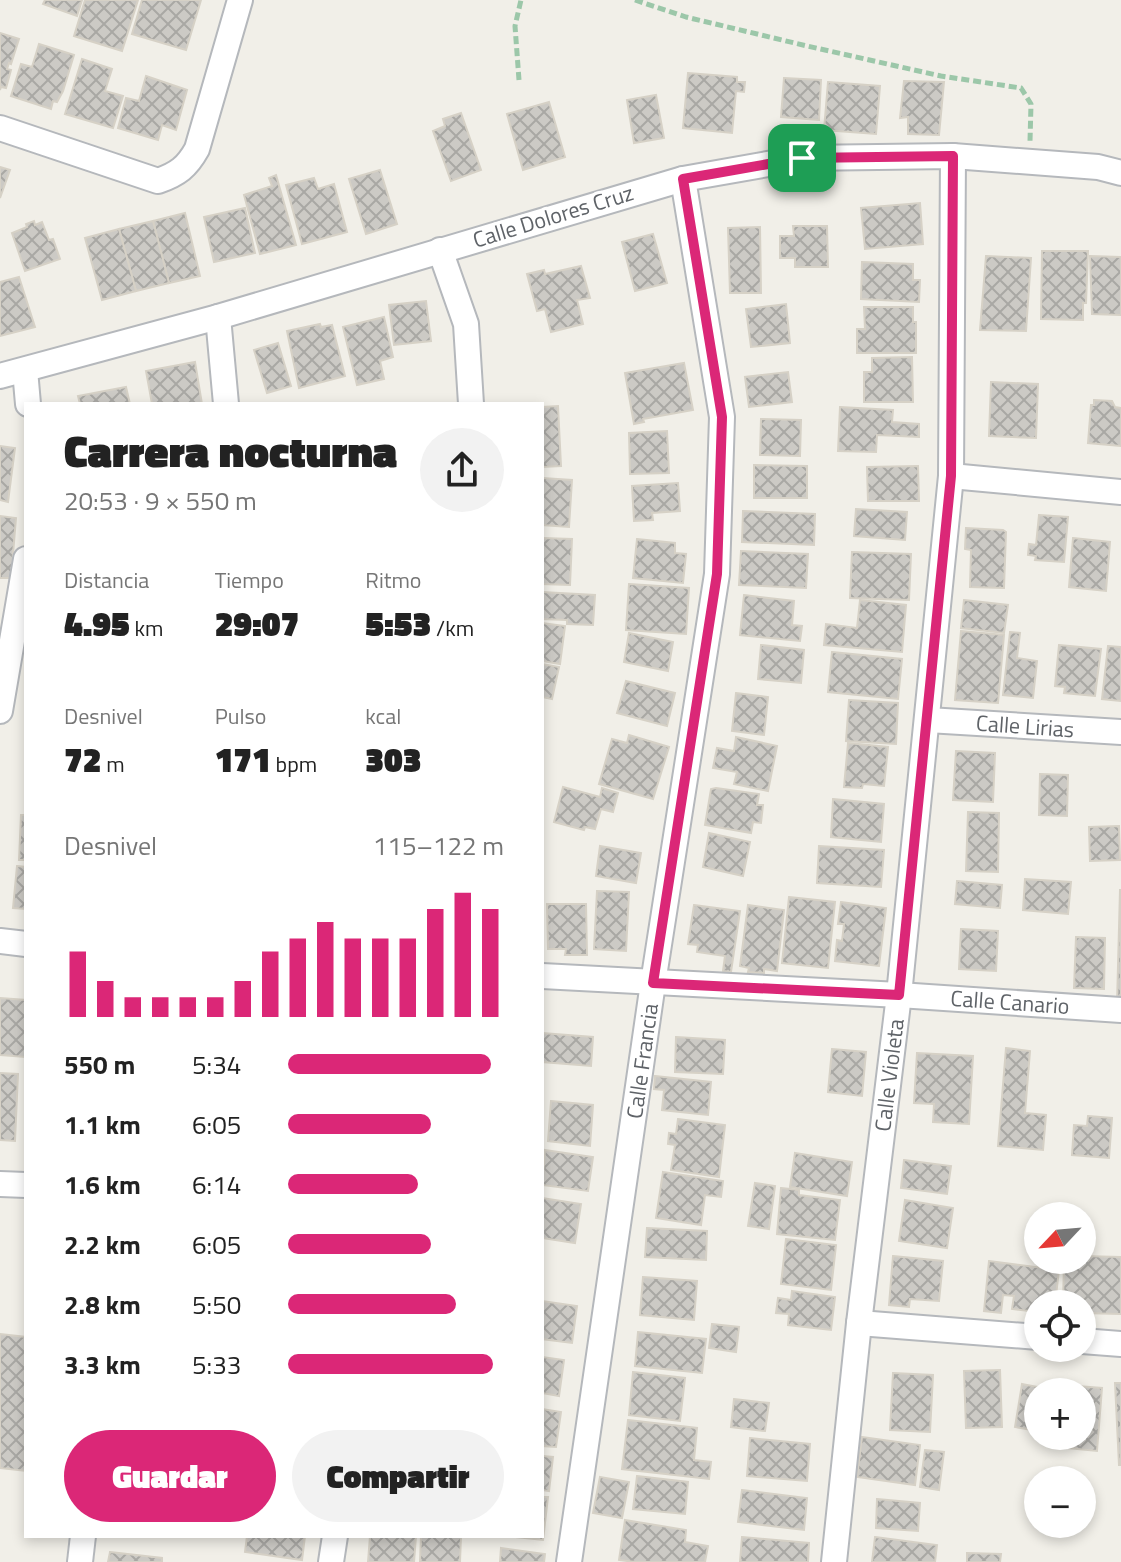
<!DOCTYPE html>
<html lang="es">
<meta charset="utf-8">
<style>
:root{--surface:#fff;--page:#f2f2f2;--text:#222;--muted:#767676;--accent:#db2777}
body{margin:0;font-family:"Titillium Web",sans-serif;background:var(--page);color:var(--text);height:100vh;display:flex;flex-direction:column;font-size:30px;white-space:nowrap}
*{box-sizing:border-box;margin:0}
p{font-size:26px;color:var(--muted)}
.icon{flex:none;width:44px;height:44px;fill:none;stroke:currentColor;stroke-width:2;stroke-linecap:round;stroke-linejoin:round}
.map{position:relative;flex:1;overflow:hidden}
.sheet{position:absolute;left:24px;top:402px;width:520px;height:1136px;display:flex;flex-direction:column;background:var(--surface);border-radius:0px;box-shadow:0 4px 12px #0003}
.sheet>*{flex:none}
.needle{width:52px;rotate:244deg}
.buttons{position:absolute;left:1024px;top:1202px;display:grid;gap:16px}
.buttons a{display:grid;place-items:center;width:72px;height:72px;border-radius:50%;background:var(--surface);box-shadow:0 4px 12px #0003;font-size:40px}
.pin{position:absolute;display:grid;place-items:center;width:68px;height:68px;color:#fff;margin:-34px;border-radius:16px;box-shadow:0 4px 12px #0006}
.round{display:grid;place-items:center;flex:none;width:84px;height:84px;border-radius:42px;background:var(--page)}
.headline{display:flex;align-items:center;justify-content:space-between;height:136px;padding:0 40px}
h1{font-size:44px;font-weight:800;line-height:60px}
.figures{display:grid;grid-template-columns:repeat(3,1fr);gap:12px;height:136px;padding:8px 40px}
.figures div{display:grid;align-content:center}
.figures b{font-size:34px;font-weight:800}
.figures small{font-size:22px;font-weight:400}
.figures p{font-size:22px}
.chart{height:224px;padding:16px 40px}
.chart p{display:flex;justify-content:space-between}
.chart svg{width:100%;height:144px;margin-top:8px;stroke:var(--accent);stroke-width:6}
.cta{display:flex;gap:16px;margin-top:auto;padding:16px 40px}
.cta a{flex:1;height:92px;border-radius:48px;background:var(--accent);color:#fff;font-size:32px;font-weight:800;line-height:92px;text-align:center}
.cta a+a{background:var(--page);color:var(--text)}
ul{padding:0 40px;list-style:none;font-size:26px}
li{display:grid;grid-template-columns:128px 96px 1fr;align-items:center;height:60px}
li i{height:20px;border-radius:10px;background:var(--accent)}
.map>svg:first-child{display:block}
.building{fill:url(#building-cross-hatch);stroke:#d6d1c6;stroke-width:2}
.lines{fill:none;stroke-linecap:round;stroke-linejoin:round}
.street-casing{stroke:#b5b8bc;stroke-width:28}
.path{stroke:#9cc7a9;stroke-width:5;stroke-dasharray:8 4;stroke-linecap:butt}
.street{stroke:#fff;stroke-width:24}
.route-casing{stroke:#fff;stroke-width:16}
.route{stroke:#db2777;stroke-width:10}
.labels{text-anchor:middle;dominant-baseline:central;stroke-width:6;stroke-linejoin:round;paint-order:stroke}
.street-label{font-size:22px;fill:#5f6368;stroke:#fff}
</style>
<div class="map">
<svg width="1121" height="1562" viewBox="0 0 1121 1562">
<defs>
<pattern id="building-cross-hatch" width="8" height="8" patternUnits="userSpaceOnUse" patternTransform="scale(2)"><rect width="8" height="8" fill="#cccac5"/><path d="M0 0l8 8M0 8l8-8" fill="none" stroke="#a9a8a4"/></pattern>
</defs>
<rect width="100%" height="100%" fill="#f1efe8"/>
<g class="building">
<polygon points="45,0 82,0 77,16 43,4"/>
<polygon points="85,0 138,0 122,51 74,36"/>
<polygon points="142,0 201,0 186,50 132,34"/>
<polygon points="0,33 19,39 11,64 9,63 7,69 11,70 6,88 1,87 0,90"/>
<polygon points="39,44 74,55 63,91 57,102 53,101 51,109 11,96 21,64 32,67"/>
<polygon points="82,59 112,69 105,91 123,96 113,128 65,114"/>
<polygon points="688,73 737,77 737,82 745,82 744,92 736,91 732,133 683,128"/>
<polygon points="146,76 187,90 176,130 162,125 158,140 118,128 126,98 139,101"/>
<polygon points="784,78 821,80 819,120 781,117"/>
<polygon points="904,81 944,82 939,135 908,134 908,117 900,118"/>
<polygon points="828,82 880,86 876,134 824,130"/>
<polygon points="656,95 664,138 634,143 627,100"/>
<polygon points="549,102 565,157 523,170 507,114"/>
<polygon points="461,113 481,170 451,181 433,131 445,126 443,119"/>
<polygon points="0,167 10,170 0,198"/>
<polygon points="380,170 397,224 366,234 349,179"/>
<polygon points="276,175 296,245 260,254 244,195 272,186 269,178"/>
<polygon points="314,178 318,189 334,184 347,232 302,244 286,185"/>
<polygon points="920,203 923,244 865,249 861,208"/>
<polygon points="245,208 255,253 214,262 204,217"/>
<polygon points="185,213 200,276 169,283 153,221"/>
<polygon points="34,221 35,225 42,222 49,240 53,239 60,259 25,271 12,233 27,227 26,224"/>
<polygon points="153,221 169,283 136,291 119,229"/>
<polygon points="793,226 827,226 828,267 795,267 795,258 780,258 780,236 794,236"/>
<polygon points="760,227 761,293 730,293 728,228"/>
<polygon points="119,229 136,291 102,300 85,238"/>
<polygon points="653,234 667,283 635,291 622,242"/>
<polygon points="1042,251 1088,251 1086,303 1083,303 1083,320 1041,319"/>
<polygon points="986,256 1031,258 1026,331 980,330"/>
<polygon points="1090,256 1121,257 1121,315 1092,314"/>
<polygon points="862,262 913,264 913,280 920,280 919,302 861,299"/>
<polygon points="581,266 590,298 577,300 583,324 551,332 545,309 537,311 527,274 544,270 545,274"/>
<polygon points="19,277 35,327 0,336 0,282"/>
<polygon points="426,301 431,341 394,345 389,305"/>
<polygon points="786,304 790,343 751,347 746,309"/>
<polygon points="864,307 913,307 913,322 916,322 916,353 857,353 857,329 865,329"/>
<polygon points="384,317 393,357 380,361 384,379 357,385 343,327"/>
<polygon points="320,324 321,327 332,325 345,376 299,388 287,331"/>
<polygon points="278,343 291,386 267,393 254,350"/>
<polygon points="912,357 913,402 864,402 864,372 872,372 872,358"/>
<polygon points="195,362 202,404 152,404 146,371"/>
<polygon points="684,363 693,410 643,419 644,422 634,424 625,373"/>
<polygon points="788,372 792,402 749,407 745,377"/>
<polygon points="991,382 1038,384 1036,438 989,436"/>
<polygon points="126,387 130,404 80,404 78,396"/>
<polygon points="1094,400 1112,401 1115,407 1121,408 1121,446 1088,443 1091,405 1094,405"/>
<polygon points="558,406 561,466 542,467 542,407"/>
<polygon points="840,407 893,410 892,422 919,424 919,437 877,435 876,452 838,451"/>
<polygon points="761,419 801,420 800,456 760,455"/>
<polygon points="667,431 669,473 630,474 629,433"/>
<polygon points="0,446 15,448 8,502 0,500"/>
<polygon points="754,465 807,466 807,498 754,498"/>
<polygon points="918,466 919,501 868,501 867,467"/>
<polygon points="542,478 572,480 569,527 542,525"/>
<polygon points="678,483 680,511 652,513 653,520 634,521 632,486"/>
<polygon points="856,509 907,512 905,540 854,536"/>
<polygon points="743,511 815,514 814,545 742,542"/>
<polygon points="1039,515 1068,517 1064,562 1035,560 1036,556 1028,555 1029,544 1036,545"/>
<polygon points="0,516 16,518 11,578 0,578"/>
<polygon points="966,528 1003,530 1006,532 1004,588 970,587 971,550 965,549"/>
<polygon points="542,538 572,539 570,585 542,584"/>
<polygon points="1073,538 1110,542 1106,591 1069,587"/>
<polygon points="637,539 675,543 675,553 686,554 683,583 633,578"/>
<polygon points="741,551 808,554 806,588 739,585"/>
<polygon points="852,552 911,554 909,600 850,598"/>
<polygon points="629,584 689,588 686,634 626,630"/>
<polygon points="542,592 595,595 593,625 567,624 567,620 542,619"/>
<polygon points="744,595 794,601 792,625 802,626 800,641 740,635"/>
<polygon points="860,600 906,605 902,652 824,645 826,624 857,628"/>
<polygon points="964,600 1008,605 1004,633 961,628"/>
<polygon points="542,623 565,626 560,664 542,661"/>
<polygon points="961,631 1004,635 998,703 955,700"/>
<polygon points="1010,632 1020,633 1017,658 1037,661 1033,698 1003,695"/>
<polygon points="629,633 673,642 668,671 624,662"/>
<polygon points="761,645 804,650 801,683 758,679"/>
<polygon points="1059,645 1101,649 1095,696 1064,693 1065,687 1055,686"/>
<polygon points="1108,646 1121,647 1121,701 1102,699"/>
<polygon points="832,652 902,659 898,699 828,692"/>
<polygon points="542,664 559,667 552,699 542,697"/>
<polygon points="626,681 675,693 667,726 617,713"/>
<polygon points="736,693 768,697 764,735 732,731"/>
<polygon points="849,700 898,703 896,744 846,741"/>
<polygon points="629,735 669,747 653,799 599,784 612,739 627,743"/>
<polygon points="736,737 777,746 768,791 734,784 737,772 713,768 717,748 734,751"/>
<polygon points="848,743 888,747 884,786 863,784 862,788 844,787"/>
<polygon points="956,751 995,753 993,802 953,800"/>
<polygon points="1040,774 1068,775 1067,816 1039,815"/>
<polygon points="563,787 600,797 602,788 618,793 613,812 601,809 595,829 585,827 584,830 554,822"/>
<polygon points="716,788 759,794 757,805 763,805 761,823 753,822 751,833 705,825 711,789"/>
<polygon points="833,799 884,804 881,842 831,837"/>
<polygon points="968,812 999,813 998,872 966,871"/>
<polygon points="21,815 26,815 26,860 19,860"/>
<polygon points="1119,826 1120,860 1090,861 1089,827"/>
<polygon points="709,833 750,842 743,876 703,867"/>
<polygon points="600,846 641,853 636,883 596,876"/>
<polygon points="819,846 884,850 881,887 817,883"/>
<polygon points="17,866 26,867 26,909 13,908"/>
<polygon points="1025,879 1071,882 1068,914 1023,910"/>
<polygon points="957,881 1002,885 1000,908 955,904"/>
<polygon points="1120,890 1121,890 1121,1004 1117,1004"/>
<polygon points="597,891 629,892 626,951 594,949"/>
<polygon points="789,897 835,902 828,968 782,963"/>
<polygon points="841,902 886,908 879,966 835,961 837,940 842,941 844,924 838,924"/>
<polygon points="547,904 586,904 587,955 565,955 566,949 548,949"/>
<polygon points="694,905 740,911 731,972 723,971 725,956 697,952 698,945 688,944"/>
<polygon points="748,905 784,910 777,971 764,969 764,973 748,972 749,968 740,966"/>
<polygon points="961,929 998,931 996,971 959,969"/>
<polygon points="1076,937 1105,938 1104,989 1074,988"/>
<polygon points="0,998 26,1000 25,1057 0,1055"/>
<polygon points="542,1033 593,1037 591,1066 542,1062"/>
<polygon points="676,1037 725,1040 723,1074 675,1072"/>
<polygon points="1006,1048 1030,1051 1025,1113 1046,1115 1043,1150 998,1146"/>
<polygon points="832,1049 866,1052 862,1096 828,1092"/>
<polygon points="917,1053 973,1056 969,1124 933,1122 934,1104 914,1103"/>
<polygon points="0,1073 18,1074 15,1141 0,1140"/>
<polygon points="655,1076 711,1082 708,1115 662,1110 664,1090 654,1089"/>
<polygon points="551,1101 593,1105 590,1146 548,1141"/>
<polygon points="1088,1116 1112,1118 1109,1158 1072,1155 1074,1125 1087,1126"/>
<polygon points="678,1119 725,1125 719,1177 671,1170 675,1145 668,1144 669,1133 676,1134"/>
<polygon points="545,1150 593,1157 588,1191 542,1185"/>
<polygon points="795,1153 852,1162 847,1196 790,1187"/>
<polygon points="904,1160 951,1166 947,1194 901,1188"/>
<polygon points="663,1172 723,1181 721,1197 705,1195 701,1225 656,1218"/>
<polygon points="755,1183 775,1186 769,1229 748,1226"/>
<polygon points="781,1188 799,1190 799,1195 840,1200 835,1240 777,1234"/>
<polygon points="542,1198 581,1204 575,1243 542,1238"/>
<polygon points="905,1200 953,1208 947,1248 899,1241"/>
<polygon points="647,1228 707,1231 706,1260 645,1257"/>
<polygon points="786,1239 836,1245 831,1290 781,1284"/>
<polygon points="893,1256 943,1261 939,1301 910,1299 909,1307 889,1305"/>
<polygon points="1082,1256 1121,1257 1121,1314 1082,1313 1082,1304 1063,1304 1064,1260 1082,1260"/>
<polygon points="989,1261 1059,1270 1055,1304 1038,1304 1038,1312 1012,1309 1014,1296 1003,1295 1001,1313 984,1311"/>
<polygon points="643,1277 697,1281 694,1320 640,1315"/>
<polygon points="792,1291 835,1297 831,1330 788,1325 789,1314 776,1313 778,1298 791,1300"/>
<polygon points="542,1301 577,1306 572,1343 542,1339"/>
<polygon points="712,1324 739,1327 736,1352 709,1348"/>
<polygon points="638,1332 706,1339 702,1373 635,1366"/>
<polygon points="0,1334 26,1337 26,1471 0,1468"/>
<polygon points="542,1357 564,1360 559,1396 542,1393"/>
<polygon points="1000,1370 1002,1427 966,1428 964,1371"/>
<polygon points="633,1372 685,1378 680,1421 629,1415"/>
<polygon points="893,1373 933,1375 930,1432 890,1430"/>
<polygon points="1115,1383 1121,1383 1121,1465 1119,1465"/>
<polygon points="1022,1384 1058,1391 1038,1392 1038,1431 1015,1427"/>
<polygon points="1064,1385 1102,1388 1097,1451 1058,1447 1059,1436 1082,1436 1082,1392 1063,1392"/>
<polygon points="734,1399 769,1403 765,1431 731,1427"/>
<polygon points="542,1409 561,1412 556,1447 542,1446"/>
<polygon points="628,1420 697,1428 694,1460 711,1462 709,1479 622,1469"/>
<polygon points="862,1437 920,1445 915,1485 857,1477"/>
<polygon points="750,1438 810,1444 807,1481 747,1476"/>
<polygon points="925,1450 944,1452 939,1490 920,1487"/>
<polygon points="542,1456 553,1457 549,1491 542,1490"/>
<polygon points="637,1476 688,1482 685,1514 633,1509"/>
<polygon points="600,1477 629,1482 622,1518 593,1513"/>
<polygon points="742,1490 807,1498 804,1530 738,1522"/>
<polygon points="542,1497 548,1497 543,1540 505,1536 542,1536"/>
<polygon points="877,1499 920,1503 918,1531 876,1528"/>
<polygon points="625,1520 686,1530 685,1542 708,1546 705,1562 635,1562 619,1560"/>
<polygon points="247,1536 305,1536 302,1560 245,1552"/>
<polygon points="370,1536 416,1536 414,1562 368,1562"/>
<polygon points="421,1536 461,1536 460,1562 420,1562"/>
<polygon points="742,1537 809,1543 808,1562 740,1562"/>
<polygon points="875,1537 937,1545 935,1562 872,1562"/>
<polygon points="501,1548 545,1554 544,1562 500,1562"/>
<polygon points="110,1552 162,1558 162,1562 108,1562"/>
<polygon points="967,1553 1001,1554 1000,1562 967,1562"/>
</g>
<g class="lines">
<defs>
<g id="street">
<path d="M0,128L158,181C178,174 187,167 197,149L240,0"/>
<polyline points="440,250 466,324 471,404"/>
<polyline points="218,317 226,404"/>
<polyline points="25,370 28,404"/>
<polyline points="0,376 218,317 683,179 802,158 953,156 1098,167 1121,173"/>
<polyline points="951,476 1121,492"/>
<polyline points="0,711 26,559"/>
<polyline points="928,720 1121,732"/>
<polyline points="0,941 26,944"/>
<polyline points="542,976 899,995 1121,1010"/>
<polyline points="0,1184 26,1185"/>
<polyline points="859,1323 1038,1337"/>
<polyline points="1082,1341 1121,1344"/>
<polyline points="80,1562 83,1536"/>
<polyline points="331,1562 335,1536"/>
<polyline points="569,1562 653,983 717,574 722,417 683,179"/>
<polyline points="834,1562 859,1323 899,995 951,476 953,156"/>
</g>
</defs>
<use href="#street" class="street-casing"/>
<g class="path">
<polyline points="635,0 686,17 807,46 941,76 1021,88 1031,104 1030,141"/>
<polyline points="519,80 515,26 521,0"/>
</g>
<use href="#street" class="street"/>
</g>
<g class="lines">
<defs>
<polygon id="route" points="953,156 951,476 899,995 653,983 717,574 722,417 683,179 802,158"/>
</defs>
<use href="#route" class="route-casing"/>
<use href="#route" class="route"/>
</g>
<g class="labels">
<g class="street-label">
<text transform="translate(553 216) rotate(-17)">Calle Dolores Cruz</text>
<text transform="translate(1025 726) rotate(4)">Calle Lirias</text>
<text transform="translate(1010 1002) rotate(4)">Calle Canario</text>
<text transform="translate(642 1061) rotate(-82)">Calle Francia</text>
<text transform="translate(889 1075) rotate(-83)">Calle Violeta</text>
</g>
</g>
</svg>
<div class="buttons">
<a><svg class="needle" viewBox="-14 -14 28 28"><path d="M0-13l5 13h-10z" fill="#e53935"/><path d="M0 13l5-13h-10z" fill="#767676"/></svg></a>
<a><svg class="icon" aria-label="locate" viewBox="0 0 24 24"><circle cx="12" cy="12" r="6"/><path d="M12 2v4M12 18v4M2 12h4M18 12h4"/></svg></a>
<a>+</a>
<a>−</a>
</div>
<div class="pin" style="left:802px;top:158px;background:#1e9e55"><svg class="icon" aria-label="arrive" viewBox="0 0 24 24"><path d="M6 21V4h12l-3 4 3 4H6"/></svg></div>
<section class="sheet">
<div class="headline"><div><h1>Carrera nocturna</h1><p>20:53 · 9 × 550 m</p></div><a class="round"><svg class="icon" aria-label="share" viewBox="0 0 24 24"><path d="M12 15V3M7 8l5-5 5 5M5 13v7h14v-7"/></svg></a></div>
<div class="figures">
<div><p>Distancia</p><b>4.95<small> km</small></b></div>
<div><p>Tiempo</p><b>29:07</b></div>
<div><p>Ritmo</p><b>5:53<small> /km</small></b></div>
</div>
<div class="figures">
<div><p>Desnivel</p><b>72<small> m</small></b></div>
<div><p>Pulso</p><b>171<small> bpm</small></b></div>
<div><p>kcal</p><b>303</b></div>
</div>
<div class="chart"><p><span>Desnivel</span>115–122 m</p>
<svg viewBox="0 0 160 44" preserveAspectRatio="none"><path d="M5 44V24M15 44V33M25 44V38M35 44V38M45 44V38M55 44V38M65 44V33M75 44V24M85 44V20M95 44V15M105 44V20M115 44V20M125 44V20M135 44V11M145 44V6M155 44V11"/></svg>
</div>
<ul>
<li><b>550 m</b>5:34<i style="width:94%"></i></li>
<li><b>1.1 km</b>6:05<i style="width:66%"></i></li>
<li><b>1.6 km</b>6:14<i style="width:60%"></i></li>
<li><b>2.2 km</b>6:05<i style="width:66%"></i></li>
<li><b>2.8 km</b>5:50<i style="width:78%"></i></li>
<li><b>3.3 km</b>5:33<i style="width:95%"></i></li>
</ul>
<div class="cta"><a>Guardar</a><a>Compartir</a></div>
</section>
</div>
